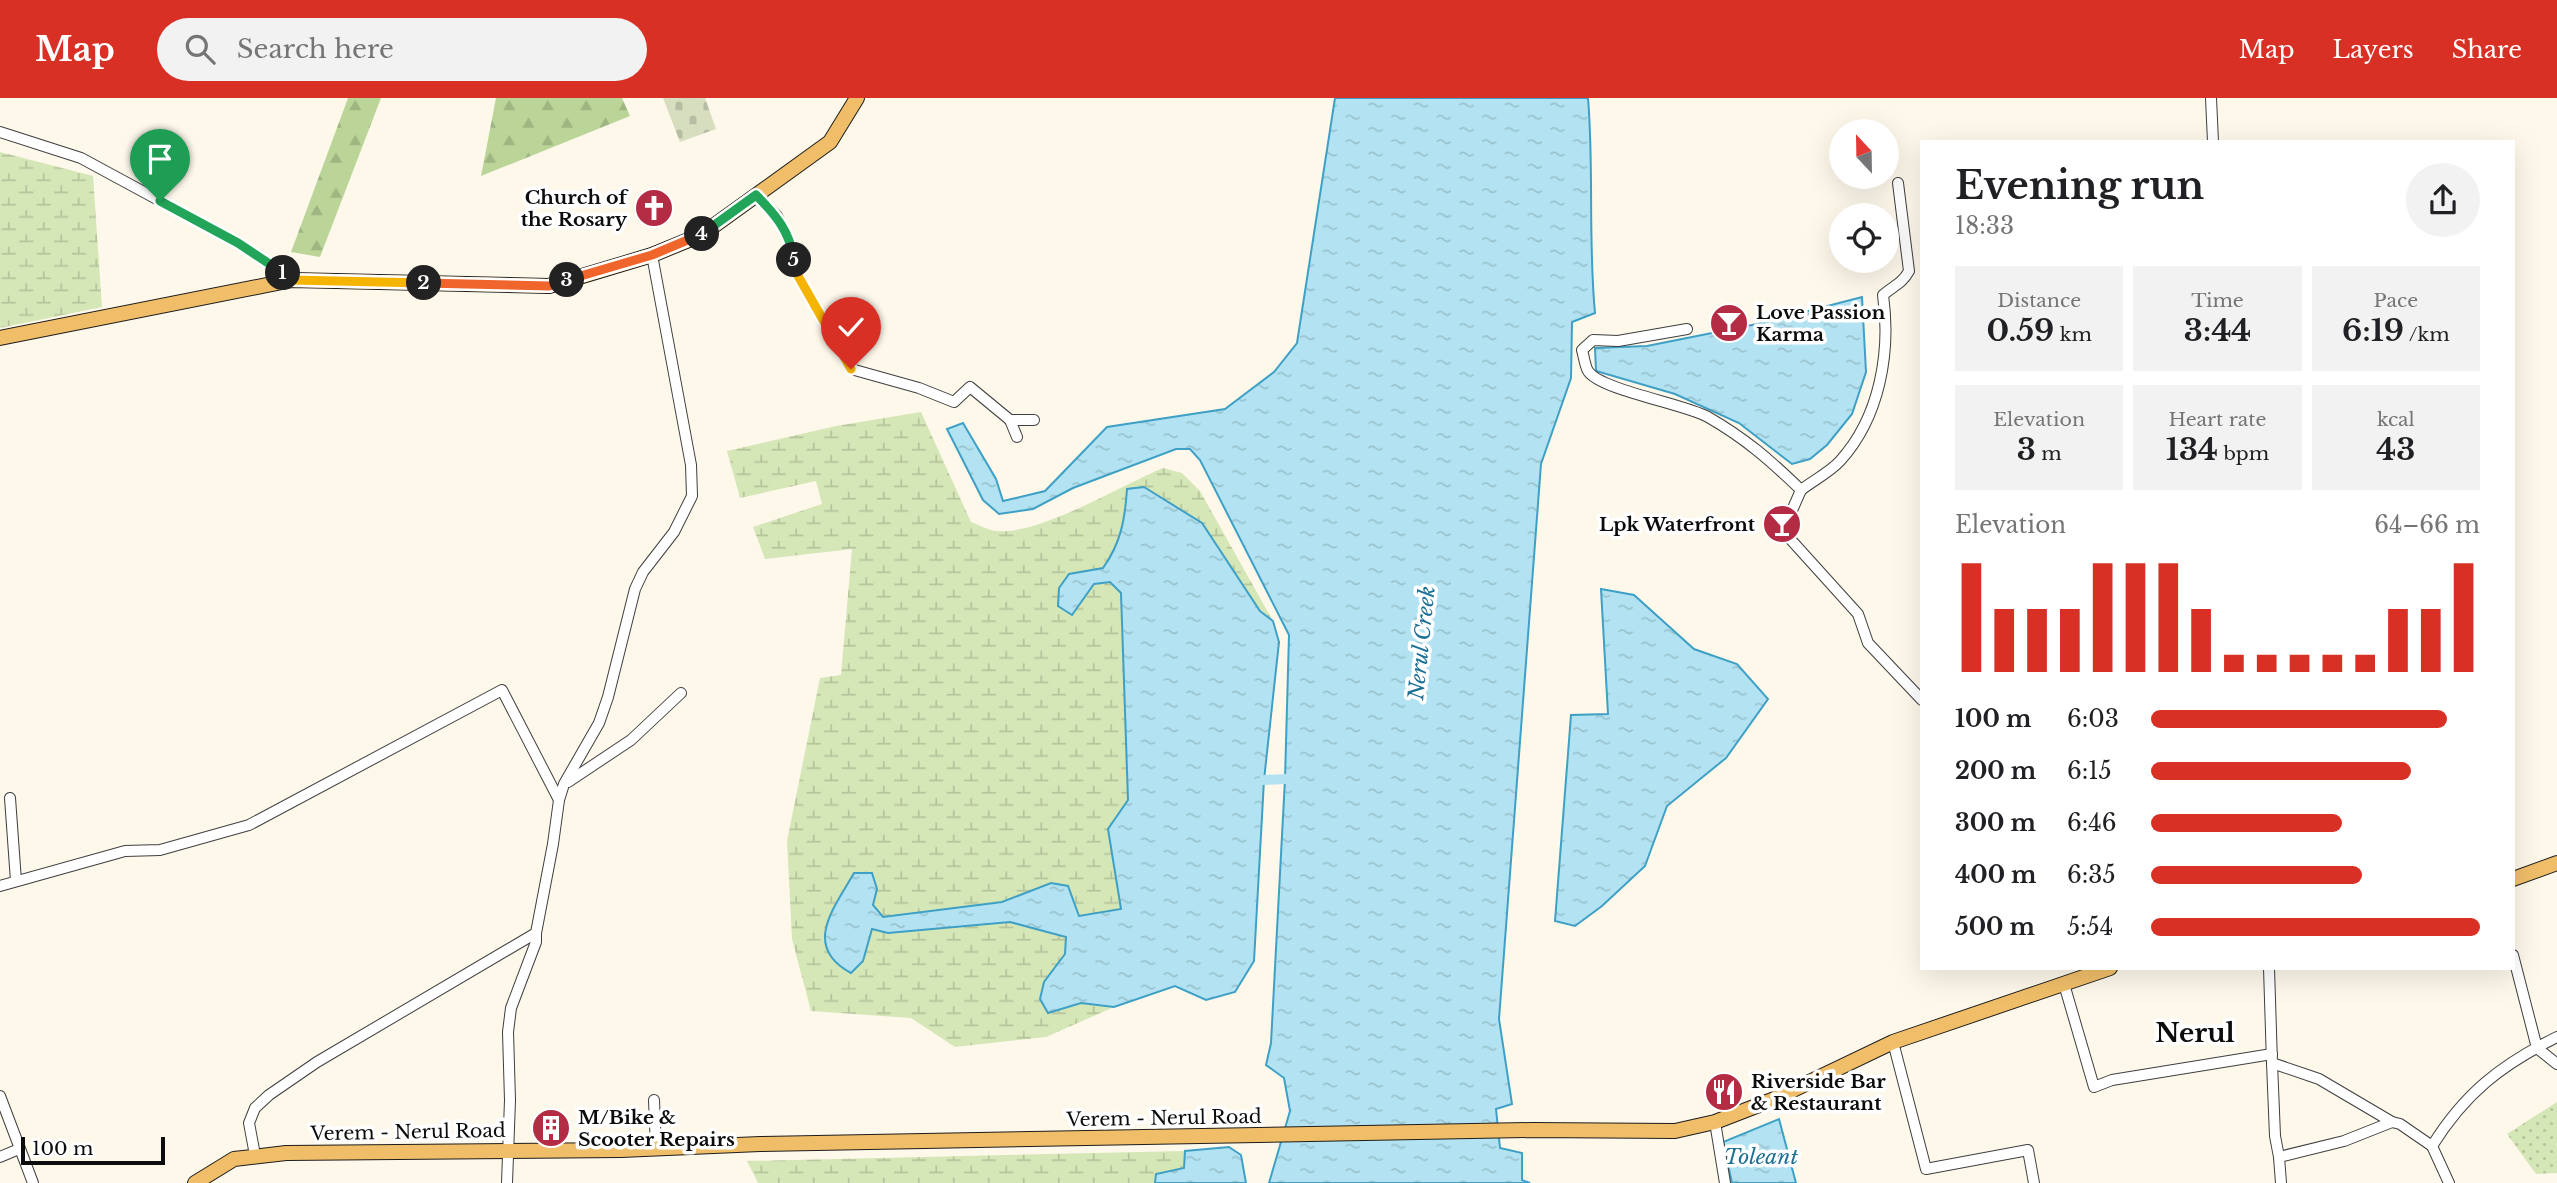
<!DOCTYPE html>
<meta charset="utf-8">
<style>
:root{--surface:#fff;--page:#f2f2f2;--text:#202124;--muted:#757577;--accent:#d93025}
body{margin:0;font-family:"Libre Baskerville",serif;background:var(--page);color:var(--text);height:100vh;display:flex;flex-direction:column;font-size:26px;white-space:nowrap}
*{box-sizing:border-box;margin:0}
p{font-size:23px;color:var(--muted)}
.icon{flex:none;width:38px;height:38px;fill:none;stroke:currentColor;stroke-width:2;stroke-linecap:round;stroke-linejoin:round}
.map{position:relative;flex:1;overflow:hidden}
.sheet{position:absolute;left:1920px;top:42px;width:595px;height:830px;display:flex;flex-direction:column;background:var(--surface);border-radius:0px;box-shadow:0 7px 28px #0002}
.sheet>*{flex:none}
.needle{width:46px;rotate:338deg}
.tools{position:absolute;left:1829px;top:21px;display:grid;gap:14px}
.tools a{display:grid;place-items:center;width:70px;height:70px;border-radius:50%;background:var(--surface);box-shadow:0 7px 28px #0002;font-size:35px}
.scale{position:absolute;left:21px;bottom:18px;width:144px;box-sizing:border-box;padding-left:7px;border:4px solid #0c0c0c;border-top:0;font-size:19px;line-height:24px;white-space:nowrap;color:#0c0c0c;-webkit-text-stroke:5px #fff;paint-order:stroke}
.pin{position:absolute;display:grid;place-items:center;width:60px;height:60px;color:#fff;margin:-72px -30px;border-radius:50% 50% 50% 0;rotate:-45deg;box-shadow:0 0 7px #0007}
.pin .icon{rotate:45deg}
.km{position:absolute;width:35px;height:35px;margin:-18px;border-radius:50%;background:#222;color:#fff;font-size:19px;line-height:35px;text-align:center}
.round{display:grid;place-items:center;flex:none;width:74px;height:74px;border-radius:37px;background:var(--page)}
.head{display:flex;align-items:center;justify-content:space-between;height:119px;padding:0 35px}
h1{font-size:38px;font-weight:700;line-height:52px}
.metrics{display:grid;grid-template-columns:repeat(3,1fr);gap:10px;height:119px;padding:7px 35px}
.metrics div{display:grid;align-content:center;border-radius:0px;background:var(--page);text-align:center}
.metrics b{font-size:30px;font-weight:700}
.metrics small{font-size:19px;font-weight:400}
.metrics p{font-size:19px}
.chart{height:196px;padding:14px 35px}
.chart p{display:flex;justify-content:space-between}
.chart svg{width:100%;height:126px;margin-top:7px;stroke:var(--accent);stroke-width:6}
ul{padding:0 35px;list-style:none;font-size:23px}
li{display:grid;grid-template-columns:112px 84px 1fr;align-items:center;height:52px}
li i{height:18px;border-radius:9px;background:var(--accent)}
header{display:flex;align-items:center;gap:42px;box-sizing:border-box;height:98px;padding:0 35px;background:var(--accent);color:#fff}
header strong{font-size:33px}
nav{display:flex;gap:38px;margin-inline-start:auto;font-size:24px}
.search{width:490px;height:63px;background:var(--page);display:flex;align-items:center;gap:18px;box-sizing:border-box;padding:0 24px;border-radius:38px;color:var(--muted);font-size:26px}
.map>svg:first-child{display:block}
.grass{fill:url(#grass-dots)}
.forest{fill:url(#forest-firs)}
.wetland{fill:url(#wetland-marsh)}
.cemetery{fill:url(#cemetery-stones)}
.water{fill:url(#water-ripples);stroke:#3ea0c5;stroke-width:2}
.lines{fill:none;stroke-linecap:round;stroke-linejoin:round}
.canal{stroke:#b3e3f2;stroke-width:10}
.minor-casing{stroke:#3f3f3f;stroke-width:12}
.major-casing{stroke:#1d1d1d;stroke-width:16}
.minor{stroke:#fff;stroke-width:10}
.major{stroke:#f0be69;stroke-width:14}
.split-1-casing{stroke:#fff;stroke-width:14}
.split-2-casing{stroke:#fff;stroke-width:14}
.split-3-casing{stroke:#fff;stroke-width:14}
.split-4-casing{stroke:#fff;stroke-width:14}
.split-5-casing{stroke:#fff;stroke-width:14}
.split-6-casing{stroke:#fff;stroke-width:14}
.split-1{stroke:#22a559;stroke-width:9}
.split-2{stroke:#f5b400;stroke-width:9}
.split-3{stroke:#f0652b;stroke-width:9}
.split-4{stroke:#f0652b;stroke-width:9}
.split-5{stroke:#22a559;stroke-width:9}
.split-6{stroke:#f5b400;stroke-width:9}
.labels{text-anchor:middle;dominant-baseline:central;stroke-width:7;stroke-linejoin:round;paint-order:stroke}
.poi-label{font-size:19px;font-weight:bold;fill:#0c0c0c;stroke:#fff;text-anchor:start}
.street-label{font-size:19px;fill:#0c0c0c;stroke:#fff}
.water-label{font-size:21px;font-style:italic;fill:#1d7095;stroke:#fff}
.district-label{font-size:26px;font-weight:bold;fill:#0c0c0c;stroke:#fff}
</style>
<header>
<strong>Map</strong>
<div class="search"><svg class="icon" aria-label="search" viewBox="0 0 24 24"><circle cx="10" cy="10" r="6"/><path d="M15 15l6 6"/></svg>Search here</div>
<nav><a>Map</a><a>Layers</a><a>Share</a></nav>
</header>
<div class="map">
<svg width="2557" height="1085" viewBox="0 0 2557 1085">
<defs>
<pattern id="grass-dots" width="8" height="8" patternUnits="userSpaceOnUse" patternTransform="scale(1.75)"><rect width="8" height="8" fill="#d5e6b7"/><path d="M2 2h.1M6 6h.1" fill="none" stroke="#b6c49c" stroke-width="1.8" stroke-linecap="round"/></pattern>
<pattern id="forest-firs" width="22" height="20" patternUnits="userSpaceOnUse" patternTransform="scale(1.75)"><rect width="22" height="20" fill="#bbd598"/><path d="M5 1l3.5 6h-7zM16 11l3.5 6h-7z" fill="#a0b682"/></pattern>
<pattern id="wetland-marsh" width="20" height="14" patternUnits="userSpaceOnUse" patternTransform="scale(1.75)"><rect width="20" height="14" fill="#d5e6b7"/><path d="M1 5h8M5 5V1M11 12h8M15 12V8" fill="none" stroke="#b6c49c"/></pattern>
<pattern id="cemetery-stones" width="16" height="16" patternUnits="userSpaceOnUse" patternTransform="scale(1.75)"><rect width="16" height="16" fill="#d7debf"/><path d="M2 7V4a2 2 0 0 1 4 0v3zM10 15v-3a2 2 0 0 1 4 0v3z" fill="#b7bda3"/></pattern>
<pattern id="water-ripples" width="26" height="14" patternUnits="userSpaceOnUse" patternTransform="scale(1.75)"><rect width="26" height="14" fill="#b3e3f2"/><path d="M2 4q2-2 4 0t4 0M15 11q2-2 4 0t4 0" fill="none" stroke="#99c2ce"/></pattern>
</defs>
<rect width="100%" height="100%" fill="#fef8eb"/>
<polygon class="grass" points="2557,1004 2557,1075 2536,1076 2507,1036"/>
<g class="forest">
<polygon points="348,0 381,0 320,159 291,154"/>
<polygon points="496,0 622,0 630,18 481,78"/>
</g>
<g class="wetland">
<polygon points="0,54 93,78 102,209 0,230"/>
<path d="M921,314L971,424C979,427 988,432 996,433C1038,438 1122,387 1163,370L1182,375L1200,393L1273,523L1127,392C1125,421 1121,445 1103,470L1069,476L1094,486L1110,484L1121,495L1128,702L1108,731L1121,811L1079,818L1068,788L1051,785L1002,804L883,819L873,807L877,791L872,775L863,863L872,831L888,835L1010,824L1067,839L1065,856L1044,884L1040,900L1048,915L1081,905L1114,909L1046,939L955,949L911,920L811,913L792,841L787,743L820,580L841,577L852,451L765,461L753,429L822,406L816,383L740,400L727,353L836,328Z"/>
<polygon points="1185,1053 1184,1070 1157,1076 1155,1085 758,1085 747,1063"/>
</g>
<polygon class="cemetery" points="663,0 705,0 716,31 680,44"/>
<g class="water">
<path d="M1335,0H1588C1594,71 1588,143 1595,215L1572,224L1571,280L1541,366L1499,921L1512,1006L1496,1011L1500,1050L1522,1055V1082L1530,1085H1269L1290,1013L1284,980L1266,967L1271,945L1285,681L1289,537L1200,362L1190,351H1176L1073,390L1033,411L999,416L983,402L947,331L963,325L996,381L1003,403L1045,393L1107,329L1225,311L1274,274L1297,245Z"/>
<polygon points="1862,199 1866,274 1852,316 1827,347 1810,361 1792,366 1739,325 1675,296 1596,273 1595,250 1647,248 1762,225"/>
<path d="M1144,389L1202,425L1260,513L1273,523L1279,544L1264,682L1254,863L1235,894L1206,902L1175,888L1114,909L1081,905L1048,915L1040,901L1044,884L1065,856L1066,839L1010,824L888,835L872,831L863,863L851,875C801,848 835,809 854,775H872L877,791L873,807L883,819L1002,804L1051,785L1068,788L1079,818L1121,811L1108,731L1128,702L1121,495L1110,484L1094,486L1072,517L1058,508L1059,490L1069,476L1103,470C1121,445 1125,421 1127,391Z"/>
<polygon points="1601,491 1634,497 1694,551 1737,566 1768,601 1726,660 1667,708 1645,768 1602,808 1575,828 1555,823 1571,617 1608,616"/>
<polygon points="1779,1021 1796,1085 1732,1085 1723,1044"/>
<polygon points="1229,1049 1241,1057 1246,1085 1155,1085 1156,1076 1184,1070 1185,1053"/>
</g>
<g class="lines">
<polyline class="canal" points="1264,682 1285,681"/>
<defs>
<g id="minor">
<polyline points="2211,0 2213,44"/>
<polyline points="0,34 81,60 238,145 292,182"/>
<polyline points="756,97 777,118 792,150 797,176 851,271 919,290 954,304 970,289 1010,322 1034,322"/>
<path d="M1687,231L1618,243L1593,242L1582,252C1584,259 1585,268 1588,273C1600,292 1685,306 1708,319C1746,341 1770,362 1801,392L1783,433L1858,516L1868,545L1922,602"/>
<polyline points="1010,322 1017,339"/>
<path d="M1801,392C1814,382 1830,374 1840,363C1880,319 1891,254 1883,197C1893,188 1902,186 1909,173L1898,85"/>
<polyline points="568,684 631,642 681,595"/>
<polyline points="10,700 16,783"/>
<polyline points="0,788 125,753 160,752 249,727 502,592 559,702"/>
<polyline points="2513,857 2537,950 2557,966"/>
<path d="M2269,870L2272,965L2319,981L2392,1024L2400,1026L2432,1048C2465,995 2501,967 2557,939"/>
<polyline points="2064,886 2094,989 2112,982 2272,956"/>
<polyline points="1893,944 1926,1071 2028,1052 2034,1085"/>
<polyline points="2272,965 2275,1038 2279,1059 2281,1085"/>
<polyline points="0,998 33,1085"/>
<polyline points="654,1002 656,1050"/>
<polyline points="1715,1024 1725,1085"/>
<polyline points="2432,1048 2449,1085"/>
<polyline points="255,1057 249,1025 255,1010 269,997 317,964 536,835 553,746 559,702 564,686 599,625 608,599 635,491 643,474 674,434 692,398 691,367 652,157"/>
<polyline points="0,1059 19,1051"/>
<polyline points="2279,1059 2344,1043 2392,1024"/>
<polyline points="507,1085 510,1002 508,934 511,910 536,844 536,835"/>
</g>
<g id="major">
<polyline points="0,240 292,182 549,188 652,157 701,137 830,44 857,0"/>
<polyline points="2513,781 2557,765"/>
<polyline points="195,1085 234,1061 286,1055 621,1052 760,1046 1532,1032 1675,1033 1715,1024 1772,1002 1893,944 2110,870"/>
</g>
</defs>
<use href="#minor" class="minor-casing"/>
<use href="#major" class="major-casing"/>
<use href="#minor" class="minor"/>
<use href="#major" class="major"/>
</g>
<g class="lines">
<defs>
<polyline id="split-1" points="160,103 238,145 283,175"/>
<polyline id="split-2" points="283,175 292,182 424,185"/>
<polyline id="split-3" points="424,185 549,188 567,182"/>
<polyline id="split-4" points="567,182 652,157 702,136"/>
<path id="split-5" d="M702,136L756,97C776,117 790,134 794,162"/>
<polyline id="split-6" points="794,162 797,176 851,271"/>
</defs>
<use href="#split-1" class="split-1-casing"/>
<use href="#split-2" class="split-2-casing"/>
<use href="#split-3" class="split-3-casing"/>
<use href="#split-4" class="split-4-casing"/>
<use href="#split-5" class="split-5-casing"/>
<use href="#split-6" class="split-6-casing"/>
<use href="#split-1" class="split-1"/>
<use href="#split-2" class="split-2"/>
<use href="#split-3" class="split-3"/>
<use href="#split-4" class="split-4"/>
<use href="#split-5" class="split-5"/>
<use href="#split-6" class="split-6"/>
</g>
<defs>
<symbol id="church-disc" viewBox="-11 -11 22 22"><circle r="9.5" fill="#b32c44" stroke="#fff"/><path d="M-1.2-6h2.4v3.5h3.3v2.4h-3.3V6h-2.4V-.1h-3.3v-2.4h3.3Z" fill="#fff"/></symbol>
<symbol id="bar-disc" viewBox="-11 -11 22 22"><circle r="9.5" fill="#b32c44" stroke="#fff"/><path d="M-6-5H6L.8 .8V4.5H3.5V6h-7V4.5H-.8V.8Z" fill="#fff"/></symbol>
<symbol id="restaurant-disc" viewBox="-11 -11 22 22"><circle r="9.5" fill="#b32c44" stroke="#fff"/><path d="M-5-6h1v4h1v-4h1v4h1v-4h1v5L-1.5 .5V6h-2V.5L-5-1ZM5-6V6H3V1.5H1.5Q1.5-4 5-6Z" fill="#fff"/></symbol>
<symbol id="building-disc" viewBox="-11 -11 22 22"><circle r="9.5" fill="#b32c44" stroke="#fff"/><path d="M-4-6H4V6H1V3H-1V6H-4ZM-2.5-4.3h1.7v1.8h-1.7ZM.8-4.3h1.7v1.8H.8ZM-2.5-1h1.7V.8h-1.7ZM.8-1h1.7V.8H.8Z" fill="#fff"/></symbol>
</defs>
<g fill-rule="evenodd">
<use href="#church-disc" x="632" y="88" width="44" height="44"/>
<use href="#bar-disc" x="1707" y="203" width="44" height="44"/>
<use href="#bar-disc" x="1760" y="404" width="44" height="44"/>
<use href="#restaurant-disc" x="1702" y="972" width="44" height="44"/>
<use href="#building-disc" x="529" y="1008" width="44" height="44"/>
</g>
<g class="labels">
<g class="poi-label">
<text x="627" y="99" text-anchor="end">Church of<tspan x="627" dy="22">the Rosary</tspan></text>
<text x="1756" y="214">Love Passion<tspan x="1756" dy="22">Karma</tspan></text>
<text x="1755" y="426" text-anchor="end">Lpk Waterfront</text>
<text x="1751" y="983">Riverside Bar<tspan x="1751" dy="22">&amp; Restaurant</tspan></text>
<text x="578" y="1019">M/Bike &amp;<tspan x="578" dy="22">Scooter Repairs</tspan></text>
</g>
<g class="street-label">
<text transform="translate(1164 1020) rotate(-1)">Verem - Nerul Road</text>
<text transform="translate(408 1034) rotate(-1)">Verem - Nerul Road</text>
</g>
<g class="water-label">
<text transform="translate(1422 545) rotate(-84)">Nerul Creek</text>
<text x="1761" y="1059">Toleant</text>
</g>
<g class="district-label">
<text x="2195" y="935">Nerul</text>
</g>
</g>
</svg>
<div class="tools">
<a><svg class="needle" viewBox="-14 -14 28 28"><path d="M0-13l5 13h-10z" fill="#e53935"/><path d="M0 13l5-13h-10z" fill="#757577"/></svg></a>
<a><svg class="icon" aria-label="locate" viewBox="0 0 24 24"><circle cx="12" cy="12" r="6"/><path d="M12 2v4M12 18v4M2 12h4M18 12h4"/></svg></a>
</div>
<div class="scale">100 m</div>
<div class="pin" style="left:160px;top:103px;background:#1e9e55"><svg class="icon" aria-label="arrive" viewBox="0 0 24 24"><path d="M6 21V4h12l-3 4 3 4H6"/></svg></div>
<div class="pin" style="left:851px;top:271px;background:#d93025"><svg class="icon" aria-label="check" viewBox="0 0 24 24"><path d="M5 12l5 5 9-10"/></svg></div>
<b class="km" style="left:283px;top:175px">1</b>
<b class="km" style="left:424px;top:185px">2</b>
<b class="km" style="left:567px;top:182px">3</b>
<b class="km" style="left:702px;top:136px">4</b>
<b class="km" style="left:794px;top:162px">5</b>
<section class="sheet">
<div class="head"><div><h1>Evening run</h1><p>18:33</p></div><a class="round"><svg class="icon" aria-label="share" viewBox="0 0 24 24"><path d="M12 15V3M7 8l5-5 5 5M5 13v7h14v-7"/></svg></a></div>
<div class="metrics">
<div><p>Distance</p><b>0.59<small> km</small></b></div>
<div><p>Time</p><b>3:44</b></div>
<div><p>Pace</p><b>6:19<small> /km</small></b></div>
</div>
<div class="metrics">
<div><p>Elevation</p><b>3<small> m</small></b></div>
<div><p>Heart rate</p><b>134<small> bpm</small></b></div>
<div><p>kcal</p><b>43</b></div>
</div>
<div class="chart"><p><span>Elevation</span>64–66 m</p>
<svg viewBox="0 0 160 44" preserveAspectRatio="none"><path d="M5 44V6M15 44V22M25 44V22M35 44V22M45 44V6M55 44V6M65 44V6M75 44V22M85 44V38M95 44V38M105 44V38M115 44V38M125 44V38M135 44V22M145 44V22M155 44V6"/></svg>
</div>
<ul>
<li><b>100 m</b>6:03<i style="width:90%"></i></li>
<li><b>200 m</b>6:15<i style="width:79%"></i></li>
<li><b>300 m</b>6:46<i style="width:58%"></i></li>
<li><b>400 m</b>6:35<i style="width:64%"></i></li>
<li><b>500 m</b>5:54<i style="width:100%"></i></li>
</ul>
</section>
</div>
